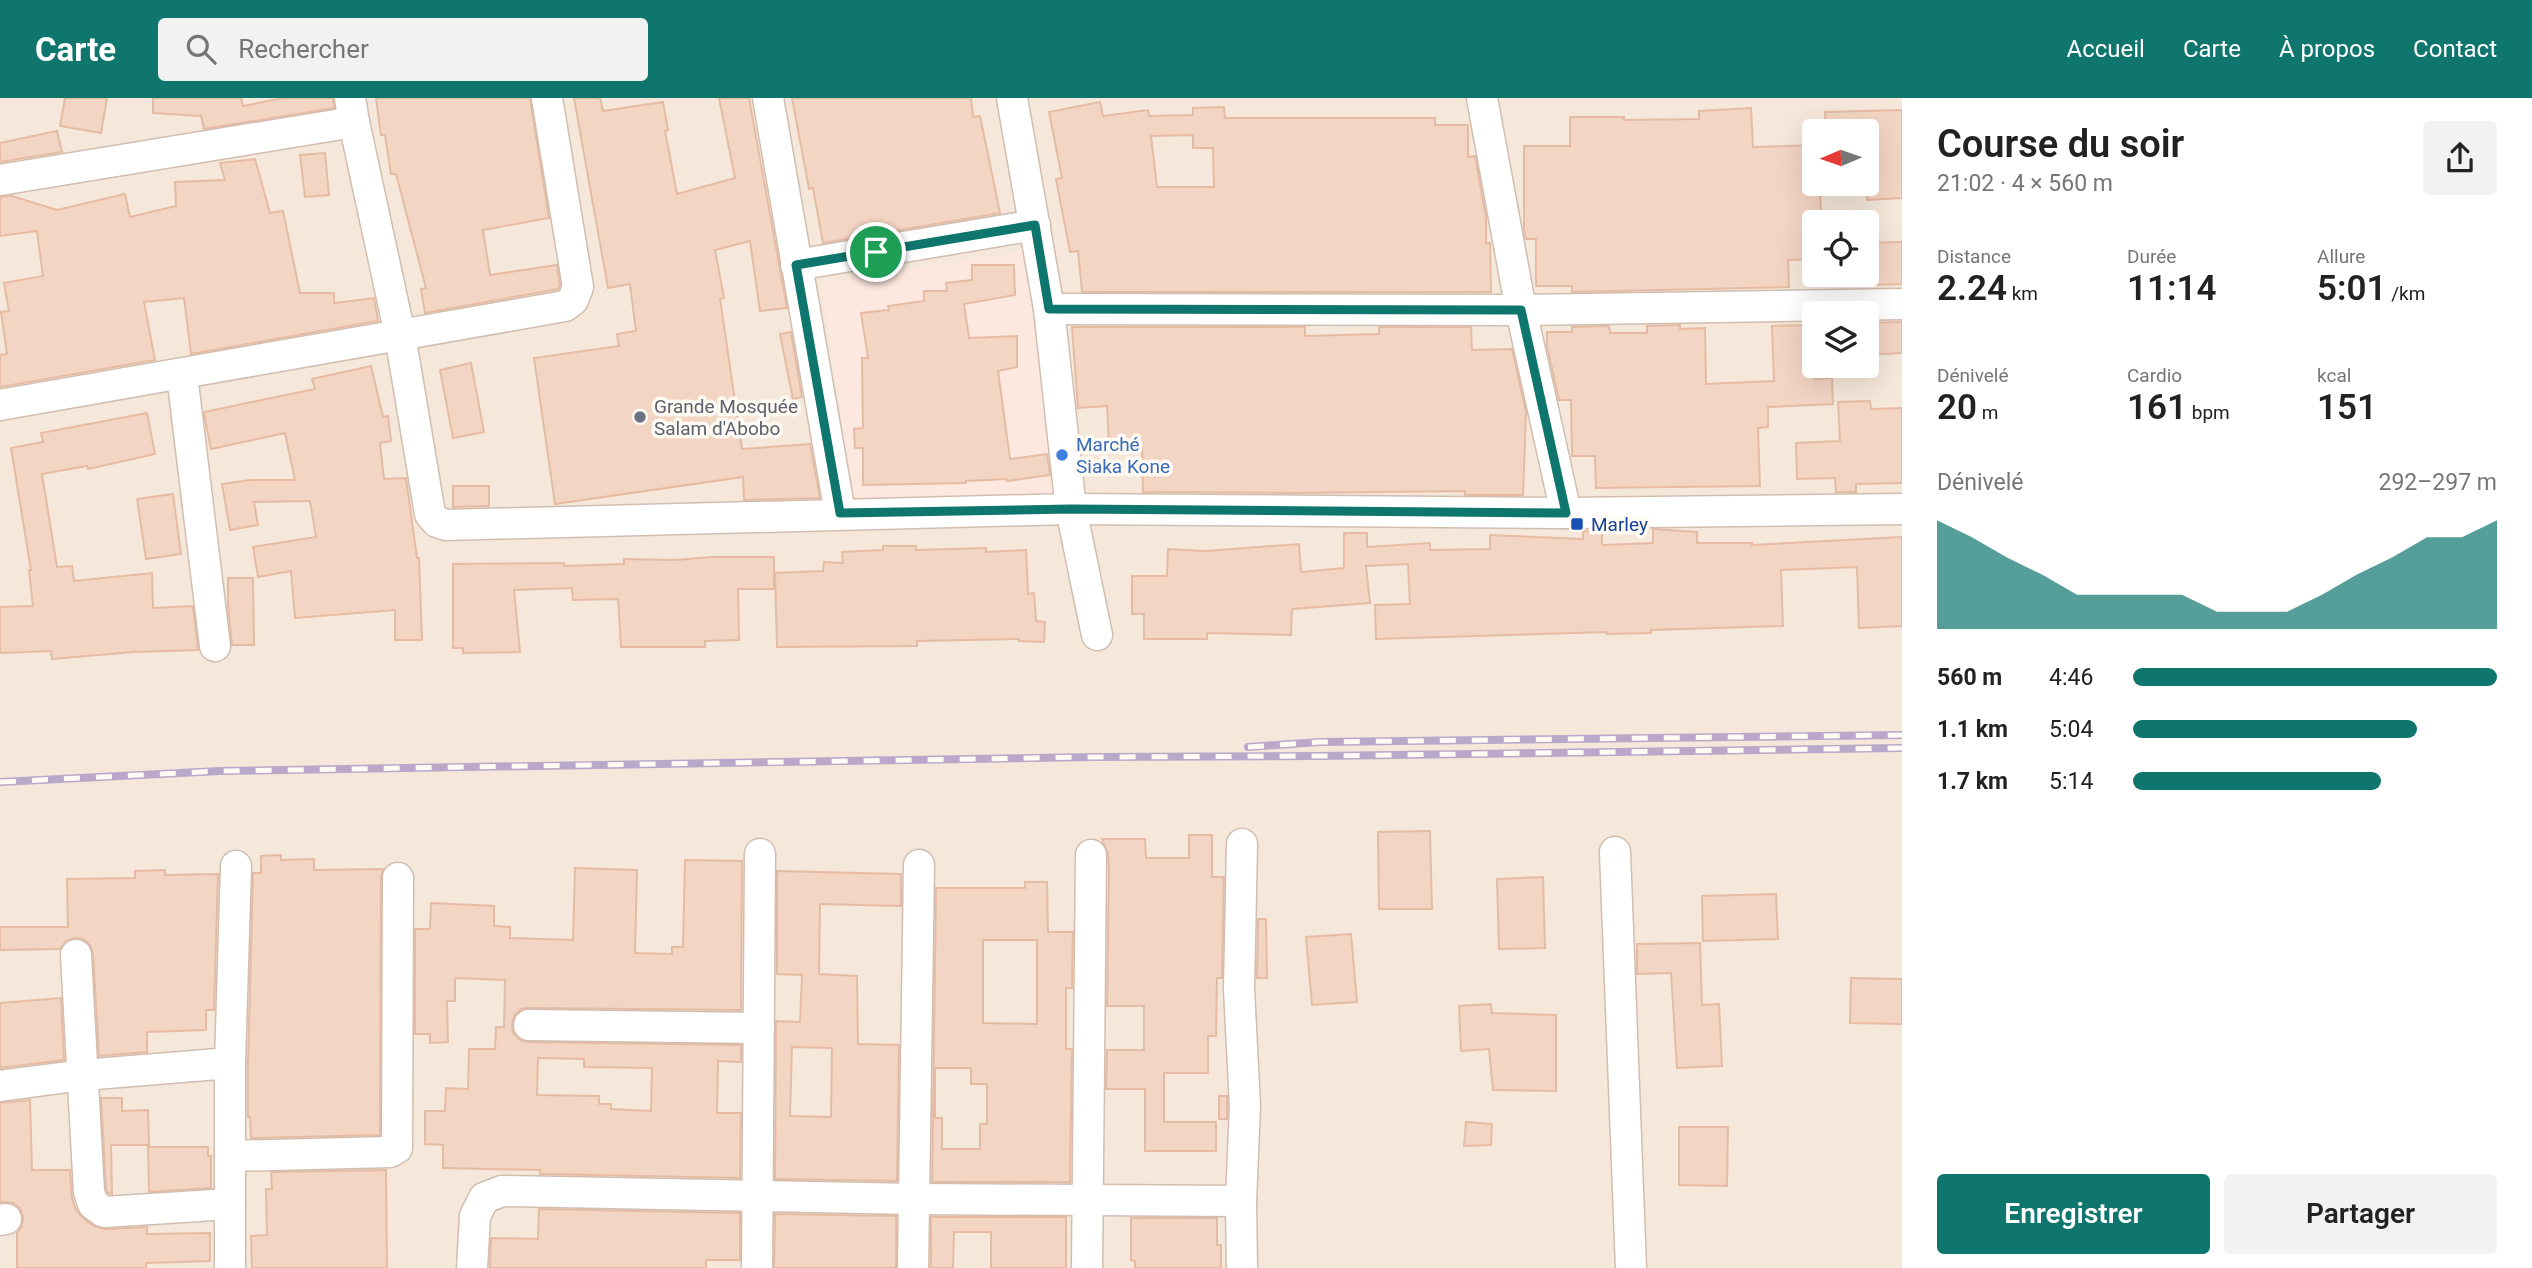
<!DOCTYPE html>
<html lang="fr">
<meta charset="utf-8">
<style>
:root{--surface:#fff;--page:#f2f2f2;--text:#222;--muted:#767676;--accent:#0f766e}
body{margin:0;font-family:Roboto,sans-serif;background:var(--page);color:var(--text);height:100vh;display:flex;flex-direction:column;font-size:26px;white-space:nowrap}
*{box-sizing:border-box;margin:0}
p{font-size:23px;color:var(--muted)}
.icon{flex:none;width:38px;height:38px;fill:none;stroke:currentColor;stroke-width:2;stroke-linecap:round;stroke-linejoin:round}
.map{position:relative;flex:1;overflow:hidden}
.details{display:flex;flex-direction:column;background:var(--surface);width:630px}
.details>*{flex:none}
.needle{width:46px;rotate:268deg}
.controls{position:absolute;left:1802px;top:21px;display:grid;gap:14px}
.controls a{display:grid;place-items:center;width:77px;height:77px;border-radius:7px;background:var(--surface);box-shadow:0 7px 28px #0002;font-size:35px}
.pin{position:absolute;display:grid;place-items:center;width:60px;height:60px;color:#fff;margin:-30px;border:4px solid #fff;border-radius:50%;box-shadow:0 2px 7px #0007}
.round{display:grid;place-items:center;flex:none;width:74px;height:74px;border-radius:7px;background:var(--page)}
.head{display:flex;align-items:center;justify-content:space-between;height:119px;padding:0 35px}
h1{font-size:38px;font-weight:600;line-height:52px}
.figures{display:grid;grid-template-columns:repeat(3,1fr);gap:10px;height:119px;padding:7px 35px}
.figures div{display:grid;align-content:center}
.figures b{font-size:35px;font-weight:600}
.figures small{font-size:19px;font-weight:400}
.figures p{font-size:19px}
.chart{height:196px;padding:14px 35px}
.chart p{display:flex;justify-content:space-between}
.chart svg{width:100%;height:126px;margin-top:7px;fill:var(--accent);opacity:.7}
.cta{display:flex;gap:14px;margin-top:auto;padding:14px 35px}
.cta a{flex:1;height:80px;border-radius:7px;background:var(--accent);color:#fff;font-size:28px;font-weight:600;line-height:80px;text-align:center}
.cta a+a{background:var(--page);color:var(--text)}
ul{padding:0 35px;list-style:none;font-size:23px}
li{display:grid;grid-template-columns:112px 84px 1fr;align-items:center;height:52px}
li i{height:18px;border-radius:9px;background:var(--accent)}
header{display:flex;align-items:center;gap:42px;box-sizing:border-box;height:98px;padding:0 35px;background:var(--accent);color:#fff}
header strong{font-size:33px}
nav{display:flex;gap:38px;margin-inline-start:auto;font-size:24px}
.search{width:490px;height:63px;background:var(--page);display:flex;align-items:center;gap:18px;box-sizing:border-box;padding:0 24px;border-radius:7px;color:var(--muted);font-size:26px}
main{display:flex;flex:1;min-height:0}
.map>svg:first-child{display:block}
.residential{fill:#f5e8da;fill-rule:evenodd}
.commercial{fill:#fde8e0}
.building{fill:#f3d5c3;stroke:#e6bba3;stroke-width:2;fill-rule:evenodd}
.lines{fill:none;stroke-linecap:round;stroke-linejoin:round}
.minor-casing{stroke:#d1beb0;stroke-width:33}
.minor{stroke:#fff;stroke-width:30}
.rail-casing{stroke:#b9a8c9;stroke-width:8}
.rail{stroke:#fffaf3;stroke-width:5;stroke-dasharray:16;stroke-linecap:butt}
.route-casing{stroke:#fff;stroke-width:14}
.route{stroke:#0f766e;stroke-width:9}
.worship-dot{fill:#6b7280;stroke:#fffaf3;stroke-width:2.5}
.shop-dot{fill:#3f7fe0;stroke:#fffaf3;stroke-width:2.5}
.transit-dot{fill:#1a4fb4;stroke:#fffaf3;stroke-width:2.5}
.labels{text-anchor:middle;dominant-baseline:central;stroke-width:7;stroke-linejoin:round;paint-order:stroke}
.worship-label{font-size:19px;fill:#5b616d;stroke:#fffaf3;text-anchor:start}
.shop-label{font-size:19px;fill:#366cbe;stroke:#fffaf3;text-anchor:start}
.transit-label{font-size:19px;fill:#164399;stroke:#fffaf3;text-anchor:start}
</style>
<header>
<strong>Carte</strong>
<div class="search"><svg class="icon" aria-label="search" viewBox="0 0 24 24"><circle cx="10" cy="10" r="6"/><path d="M15 15l6 6"/></svg>Rechercher</div>
<nav><a>Accueil</a><a>Carte</a><a>À propos</a><a>Contact</a></nav>
</header>
<main>
<div class="map">
<svg width="1902" height="1170" viewBox="0 0 1902 1170">
<rect width="100%" height="100%" fill="#fdf6ec"/>
<path class="residential" d="M0,0H1902V1170H0ZM1815,33H1867V86H1815ZM1815,124H1867V177H1815ZM1815,215H1867V268H1815Z"/>
<polygon class="commercial" points="1026,152 1058,400 855,402 821,186"/>
<g class="building">
<polygon points="65,0 107,0 101,35 60,28"/>
<polygon points="153,0 241,0 243,8 283,0 333,0 334,10 204,31 201,18 153,15"/>
<polygon points="376,0 530,0 549,120 483,132 490,177 557,167 560,187 558,191 425,215 421,191 426,190 396,76 391,76 385,37 381,37"/>
<polygon points="574,0 600,0 603,13 663,4 668,32 665,33 677,96 735,80 719,0 749,0 787,210 760,213 750,143 715,152 724,200 720,201 742,351 810,346 820,400 744,402 743,379 555,406 534,260 619,248 617,236 636,233 630,186 608,190"/>
<polygon points="792,0 971,0 973,19 980,18 1000,115 823,145 813,90 809,91"/>
<path d="M1100,4L1103,18L1148,12L1149,18L1193,17V10L1224,9L1225,20H1435V27H1468V59L1475,58L1486,119V145H1490L1491,194H1082L1078,153L1070,154L1056,81L1062,80L1049,14ZM1193,37V50H1213L1214,89H1157L1151,38Z"/>
<polygon points="1751,10 1753,49 1815,47 1815,86 1820,86 1821,121 1815,122 1815,161 1788,162 1789,189 1572,194 1572,188 1536,188 1536,141 1526,141 1524,132 1524,48 1570,48 1570,19 1624,19 1624,22 1699,21 1699,13"/>
<polygon points="1902,12 1902,100 1867,102 1867,33 1826,33 1825,14"/>
<polygon points="57,33 62,54 0,64 0,45"/>
<polygon points="325,55 329,97 305,99 300,57"/>
<polygon points="255,61 270,115 283,113 300,195 334,195 334,205 374,200 378,223 191,256 184,200 144,204 155,262 0,289 0,257 7,256 1,214 9,213 4,185 43,178 37,133 0,138 0,99 12,98 57,112 125,96 130,119 176,108 175,84 225,82 220,65"/>
<polygon points="1902,144 1902,186 1867,187 1867,145"/>
<polygon points="972,167 1014,167 1015,197 964,206 969,240 1017,238 1017,269 998,273 1010,361 1047,356 1050,377 1007,383 1007,381 966,383 966,385 863,387 863,350 855,350 854,331 863,330 862,260 868,260 861,215 889,212 888,208 924,203 924,193 947,193 946,185 972,182"/>
<polygon points="1902,224 1902,255 1867,257 1867,225"/>
<polygon points="1680,227 1680,231 1705,230 1706,286 1774,283 1772,228 1815,227 1815,281 1832,280 1833,306 1768,309 1768,329 1758,330 1760,388 1596,390 1595,358 1572,358 1571,302 1559,302 1547,248 1547,234 1572,234 1572,229 1609,228 1610,235 1647,235 1647,228"/>
<polygon points="1072,229 1305,229 1305,238 1379,236 1379,229 1471,229 1472,252 1512,251 1526,314 1523,397 1465,397 1465,393 1297,395 1143,394 1142,348 1123,349 1123,343 1109,344 1107,308 1078,310"/>
<polygon points="791,234 802,299 793,301 780,236"/>
<polygon points="471,265 484,334 453,340 440,272"/>
<polygon points="371,268 383,319 388,318 391,343 380,345 384,381 406,380 417,460 419,460 422,542 395,542 395,512 295,520 291,473 258,479 253,449 316,439 310,403 254,404 258,427 230,432 222,386 250,382 295,382 285,335 211,351 206,326 204,314 315,291 312,281"/>
<polygon points="1870,303 1871,311 1902,310 1902,385 1856,386 1856,394 1836,394 1835,380 1797,381 1796,345 1840,343 1838,304"/>
<polygon points="147,315 155,356 88,371 87,368 42,376 57,469 72,468 74,483 152,475 153,510 193,508 198,552 134,554 52,561 51,553 0,555 0,509 33,508 29,472 31,472 11,350 43,344 41,335"/>
<polygon points="453,388 489,388 489,408 453,409"/>
<polygon points="173,396 181,456 146,461 137,401"/>
<polygon points="1653,431 1697,434 1697,445 1752,445 1752,447 1902,439 1902,528 1859,530 1857,469 1781,472 1783,528 1651,532 1651,535 1607,536 1607,534 1376,541 1375,507 1410,506 1408,466 1366,468 1370,505 1292,511 1291,537 1207,535 1207,541 1144,541 1144,516 1132,516 1132,478 1167,478 1168,451 1205,453 1299,446 1301,474 1344,470 1344,435 1367,435 1367,449 1430,445 1430,452 1490,451 1490,437 1583,441 1583,433 1602,434 1602,447 1653,445"/>
<polygon points="883,448 916,448 916,452 986,450 986,454 1026,452 1028,496 1034,495 1036,523 1045,524 1044,544 1019,543 1019,541 917,543 917,548 777,549 775,475 823,473 824,464 843,465 842,454 883,452"/>
<polygon points="711,459 774,459 774,491 738,491 739,542 705,543 705,549 621,549 618,501 573,502 572,490 514,492 520,554 463,555 463,550 453,550 453,466 564,465 564,468 624,466 624,461 675,462"/>
<polygon points="228,480 253,480 254,547 232,547 228,507"/>
<polygon points="1430,733 1432,811 1379,811 1378,734"/>
<polygon points="1189,737 1212,737 1212,779 1224,779 1222,880 1217,880 1216,938 1208,938 1208,975 1164,975 1164,1024 1216,1024 1216,1053 1145,1053 1145,991 1106,991 1107,952 1144,952 1144,908 1107,908 1109,772 1108,756 1102,741 1145,741 1146,760 1189,760"/>
<polygon points="281,757 281,762 314,761 314,772 383,771 381,780 380,1037 251,1040 250,1019 248,1019 248,965 253,775 261,775 261,758"/>
<path d="M685,762L742,763L741,912L529,910L521,911L514,918L512,927L513,935L520,942L529,944L741,947V964L718,963L717,1015H741L740,1080L540,1076V1072L443,1070V1047L425,1046V1013H445L446,990L468,991L469,951H495L496,929H504L505,882L455,880V903H447L448,944L430,945V936H415V831H430L431,805L494,808V828L510,829V840L573,842L575,770L637,772L635,855L672,856V849H683ZM538,960L584,961V969L652,970L651,1013L611,1011V1006H599V998L537,997Z"/>
<polygon points="165,772 165,777 218,776 214,912 206,912 206,932 147,934 147,954 99,958 93,856 90,847 83,841 74,840 66,843 60,851 0,852 0,829 68,829 67,781 135,780 135,773"/>
<path d="M777,773L901,776V808L820,806L819,876L857,878L858,946L899,947L897,1083L775,1081L776,923L800,924L802,877L777,876ZM792,949L832,950L831,1019L790,1018Z"/>
<polygon points="1543,779 1545,850 1499,851 1497,781"/>
<path d="M1025,784H1047L1048,834H1073L1072,890H1066V951H1072L1070,1084H932L936,790H1025ZM983,842H1037V926L983,925ZM935,970H971V986H987V1026H980V1051H942V1020H935Z"/>
<polygon points="1776,796 1778,841 1703,843 1702,798"/>
<polygon points="1258,821 1266,821 1267,880 1257,880"/>
<polygon points="1351,836 1357,904 1312,907 1306,839"/>
<polygon points="1700,845 1702,907 1719,906 1722,968 1677,970 1671,875 1637,876 1637,846"/>
<polygon points="1851,880 1902,881 1902,926 1850,925"/>
<polygon points="61,900 64,962 0,970 0,905"/>
<polygon points="1491,906 1492,915 1556,917 1556,993 1493,992 1489,951 1461,953 1459,908"/>
<rect x="1219" y="998" width="8" height="23"/>
<polygon points="101,1000 122,1000 122,1013 148,1012 149,1047 111,1047 112,1096 108,1095 106,1091"/>
<polygon points="30,1002 32,1072 70,1072 72,1100 76,1112 83,1120 94,1128 105,1131 147,1129 147,1136 210,1135 210,1163 146,1165 146,1170 17,1170 17,1135 22,1128 23,1119 20,1110 13,1105 0,1104 0,1005"/>
<polygon points="1466,1024 1492,1026 1491,1047 1464,1048"/>
<polygon points="1679,1029 1728,1029 1727,1088 1679,1087"/>
<polygon points="148,1049 208,1049 208,1058 211,1058 211,1090 149,1094"/>
<polygon points="386,1072 387,1170 252,1170 251,1138 267,1137 266,1091 272,1091 271,1074"/>
<polygon points="539,1111 740,1115 740,1162 706,1162 706,1170 490,1170 491,1140 538,1141"/>
<polygon points="775,1116 896,1118 896,1170 774,1170"/>
<polygon points="931,1119 1066,1119 1066,1170 991,1170 991,1134 954,1134 953,1170 931,1170"/>
<polygon points="1131,1120 1217,1120 1217,1147 1221,1147 1221,1170 1135,1170 1135,1163 1131,1162"/>
</g>
<g class="lines">
<defs>
<g id="minor">
<polyline points="350,0 354,24 400,237 430,416 437,424 446,427 1071,411 1566,415 1902,411"/>
<polyline points="768,0 840,415"/>
<polyline points="1012,0 1049,211 1071,411 1097,537"/>
<polyline points="1482,0 1521,212 1566,415"/>
<polyline points="0,82 354,24"/>
<polyline points="796,167 1035,127"/>
<polyline points="1049,211 1521,212 1902,206"/>
<polyline points="182,277 215,548"/>
<polyline points="0,307 565,208 573,202 578,189 547,0"/>
<polyline points="1615,754 1631,1170"/>
<polyline points="76,857 89,1094 93,1106 104,1114 230,1106"/>
<polyline points="529,927 759,930"/>
<polyline points="0,988 83,977 230,965"/>
<polyline points="230,1058 390,1054 397,1050 398,780"/>
<polyline points="0,1122 6,1121"/>
<polyline points="230,1170 230,965 236,768"/>
<polyline points="472,1170 475,1118 484,1100 502,1093 914,1101 1241,1103"/>
<polyline points="757,1170 760,756"/>
<polyline points="913,1170 919,767"/>
<polyline points="1087,1170 1091,757"/>
<polyline points="1242,1170 1241,1103 1245,1008 1239,891 1242,746"/>
</g>
</defs>
<use href="#minor" class="minor-casing"/>
<use href="#minor" class="minor"/>
<defs>
<g id="rail">
<polyline points="1248,649 1320,644 1902,637"/>
<polyline points="0,684 220,673 1094,659 1320,658 1902,650"/>
</g>
</defs>
<use href="#rail" class="rail-casing"/>
<use href="#rail" class="rail"/>
</g>
<g class="lines">
<defs>
<polygon id="route" points="1035,127 1049,211 1521,212 1566,415 1071,411 840,415 796,167"/>
</defs>
<use href="#route" class="route-casing"/>
<use href="#route" class="route"/>
</g>
<circle class="worship-dot" cx="640" cy="319" r="7"/>
<circle class="shop-dot" cx="1062" cy="357" r="7"/>
<rect class="transit-dot" x="1570" y="419" width="14" height="14" rx="3.5"/>
<g class="labels">
<g class="worship-label">
<text x="654" y="308">Grande Mosquée<tspan x="654" dy="22">Salam d'Abobo</tspan></text>
</g>
<g class="shop-label">
<text x="1076" y="346">Marché<tspan x="1076" dy="22">Siaka Kone</tspan></text>
</g>
<g class="transit-label">
<text x="1591" y="426">Marley</text>
</g>
</g>
</svg>
<div class="controls">
<a><svg class="needle" viewBox="-14 -14 28 28"><path d="M0-13l5 13h-10z" fill="#e53935"/><path d="M0 13l5-13h-10z" fill="#767676"/></svg></a>
<a><svg class="icon" aria-label="locate" viewBox="0 0 24 24"><circle cx="12" cy="12" r="6"/><path d="M12 2v4M12 18v4M2 12h4M18 12h4"/></svg></a>
<a><svg class="icon" aria-label="layers" viewBox="0 0 24 24"><path d="M12 4l9 5-9 5-9-5zM3 14l9 5 9-5"/></svg></a>
</div>
<div class="pin" style="left:876px;top:154px;background:#1e9e55"><svg class="icon" aria-label="arrive" viewBox="0 0 24 24"><path d="M6 21V4h12l-3 4 3 4H6"/></svg></div>
</div>
<section class="details">
<div class="head"><div><h1>Course du soir</h1><p>21:02 · 4 × 560 m</p></div><a class="round"><svg class="icon" aria-label="share" viewBox="0 0 24 24"><path d="M12 15V3M7 8l5-5 5 5M5 13v7h14v-7"/></svg></a></div>
<div class="figures">
<div><p>Distance</p><b>2.24<small> km</small></b></div>
<div><p>Durée</p><b>11:14</b></div>
<div><p>Allure</p><b>5:01<small> /km</small></b></div>
</div>
<div class="figures">
<div><p>Dénivelé</p><b>20<small> m</small></b></div>
<div><p>Cardio</p><b>161<small> bpm</small></b></div>
<div><p>kcal</p><b>151</b></div>
</div>
<div class="chart"><p><span>Dénivelé</span>292–297 m</p>
<svg viewBox="0 0 160 44" preserveAspectRatio="none"><path d="M0 44V6L10 12L20 19L30 25L40 32L50 32L60 32L70 32L80 38L90 38L100 38L110 32L120 25L130 19L140 12L150 12L160 6V44z"/></svg>
</div>
<ul>
<li><b>560 m</b>4:46<i style="width:100%"></i></li>
<li><b>1.1 km</b>5:04<i style="width:78%"></i></li>
<li><b>1.7 km</b>5:14<i style="width:68%"></i></li>
</ul>
<div class="cta"><a>Enregistrer</a><a>Partager</a></div>
</section>
</main>
